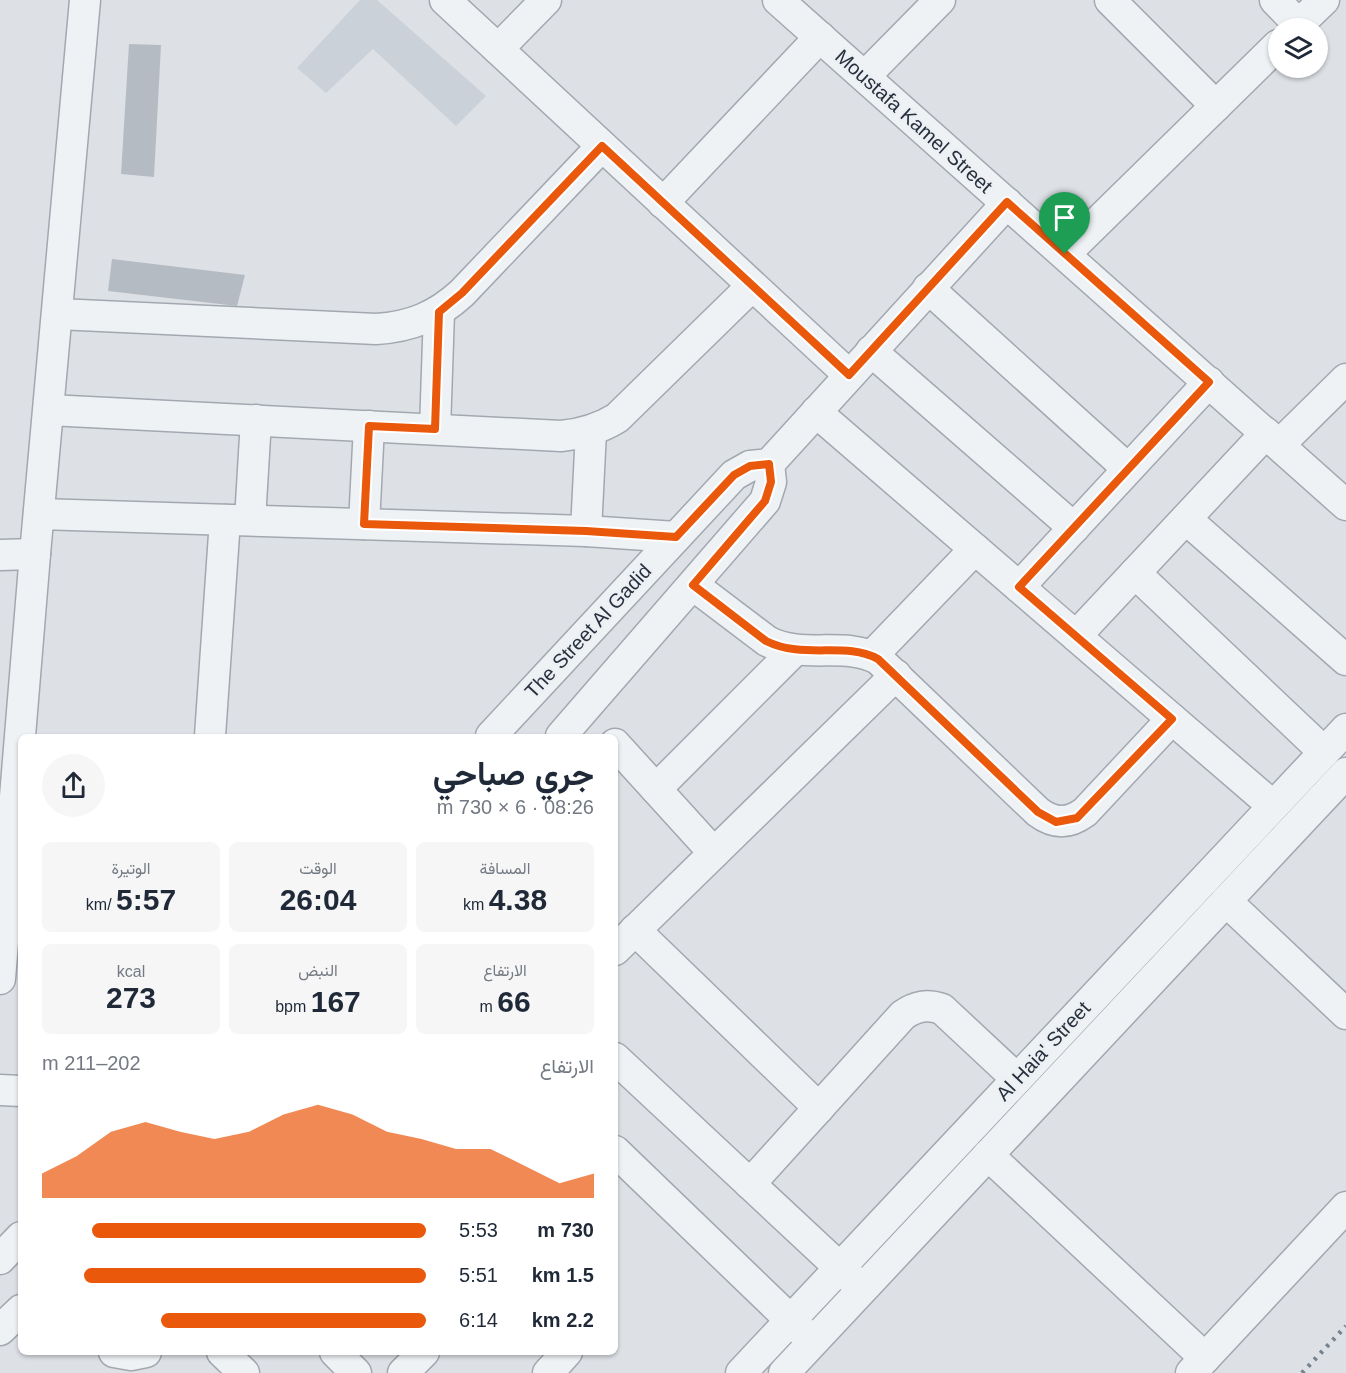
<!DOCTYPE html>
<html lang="ar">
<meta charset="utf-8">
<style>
:root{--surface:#fff;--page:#f6f6f7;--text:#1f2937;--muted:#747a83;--accent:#ea580c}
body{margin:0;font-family:Arial,Vazirmatn,sans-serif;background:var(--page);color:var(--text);direction:rtl;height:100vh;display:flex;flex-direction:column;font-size:22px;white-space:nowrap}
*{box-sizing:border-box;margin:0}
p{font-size:20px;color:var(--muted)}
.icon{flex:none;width:33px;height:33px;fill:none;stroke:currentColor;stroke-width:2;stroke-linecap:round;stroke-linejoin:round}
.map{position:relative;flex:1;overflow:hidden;direction:ltr}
.panel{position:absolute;left:18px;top:734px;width:600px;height:621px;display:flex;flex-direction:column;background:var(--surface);border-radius:9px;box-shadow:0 2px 4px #0004;direction:rtl}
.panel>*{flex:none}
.fabs{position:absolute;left:1268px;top:18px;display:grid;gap:12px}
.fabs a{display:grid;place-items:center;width:60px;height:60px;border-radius:50%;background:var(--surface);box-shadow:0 2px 4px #0004;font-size:30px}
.pin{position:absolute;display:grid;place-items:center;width:51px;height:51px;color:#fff;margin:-62px -26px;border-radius:50% 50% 50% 0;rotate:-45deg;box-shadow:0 0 6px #0007}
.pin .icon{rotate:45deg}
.round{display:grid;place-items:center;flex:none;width:63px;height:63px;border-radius:32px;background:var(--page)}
.headline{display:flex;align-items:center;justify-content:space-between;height:102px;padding:0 24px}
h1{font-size:33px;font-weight:700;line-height:45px}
.metrics{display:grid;grid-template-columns:repeat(3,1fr);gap:9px;height:102px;padding:6px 24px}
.metrics div{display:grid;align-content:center;border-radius:9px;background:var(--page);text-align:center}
.metrics b{font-size:30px;font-weight:700}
.metrics small{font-size:16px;font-weight:400}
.metrics p{font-size:16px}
.chart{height:168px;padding:12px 24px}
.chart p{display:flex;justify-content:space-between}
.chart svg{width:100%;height:108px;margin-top:6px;fill:var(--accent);opacity:.7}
ul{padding:0 24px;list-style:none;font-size:20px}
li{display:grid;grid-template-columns:96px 72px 1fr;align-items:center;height:45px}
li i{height:15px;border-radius:8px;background:var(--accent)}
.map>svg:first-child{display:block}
.built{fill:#cbd1d8}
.building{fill:#b5bbc3}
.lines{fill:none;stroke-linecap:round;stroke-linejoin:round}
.minor-casing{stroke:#a3a8b0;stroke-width:33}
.minor{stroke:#eff2f5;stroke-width:30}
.rail{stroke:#77828f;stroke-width:4.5;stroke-dasharray:3 6;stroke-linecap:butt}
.route-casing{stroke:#fff;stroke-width:12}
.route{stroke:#ea580c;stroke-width:8}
.labels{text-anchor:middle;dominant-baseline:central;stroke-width:5;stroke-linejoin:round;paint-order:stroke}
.street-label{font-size:20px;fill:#27303c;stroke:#ecf0f4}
</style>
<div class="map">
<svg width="1346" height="1373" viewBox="0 0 1346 1373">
<rect width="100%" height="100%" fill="#dde1e6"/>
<polygon class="built" points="360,0 377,0 486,96 456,126 373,49 326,93 297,68"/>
<g class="building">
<polygon points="129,44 161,45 154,177 121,174"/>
<polygon points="112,259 245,275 237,306 108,291"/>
</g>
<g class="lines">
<defs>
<g id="minor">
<polyline points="445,0 849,375"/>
<polyline points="778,0 1346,505"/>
<polyline points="1110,0 1216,106"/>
<polyline points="1275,0 1299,25"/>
<polyline points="1295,28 1324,0"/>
<polyline points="498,49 546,0"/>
<polyline points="865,76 940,0"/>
<polyline points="663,203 820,37"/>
<polyline points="1065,254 1278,45"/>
<polyline points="928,288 1128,469"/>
<path d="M58,314L376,329C411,327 437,316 462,293L602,146"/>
<polyline points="871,351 1074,528"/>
<path d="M49,410L561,436C582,434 599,429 617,418L752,286"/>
<polyline points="816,412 1273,806"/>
<polyline points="435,429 439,312"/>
<polyline points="1280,444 1346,379"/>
<polyline points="39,514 586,531 676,537"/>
<polyline points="1186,519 1346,660"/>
<polyline points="250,520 256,420"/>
<polyline points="364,524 369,426"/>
<polyline points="586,531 591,431"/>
<polyline points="0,555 35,554"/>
<polyline points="1135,573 1324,752"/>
<path d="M693,585L767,641C803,660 845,641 878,659L1038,812C1054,824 1069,824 1085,812L1172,719"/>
<polyline points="1019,587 1209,382"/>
<polyline points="1076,636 1266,433"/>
<polyline points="872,656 975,549"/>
<polyline points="210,736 225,520"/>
<polyline points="491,736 734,475 750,466 769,464 1007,203"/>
<polyline points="561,736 765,501 771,482 769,464"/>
<polyline points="615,744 714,853"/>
<polyline points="656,789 794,651"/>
<polyline points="1226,901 1346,1014"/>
<polyline points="635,930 819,1108"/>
<polyline points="615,950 896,675"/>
<polyline points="0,979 35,554 85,0"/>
<polyline points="615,1058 854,1281"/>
<polyline points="0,1090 21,1091"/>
<polyline points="615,1151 805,1334"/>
<polyline points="988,1155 1205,1358"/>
<path d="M750,1184L903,1015C916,1006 927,1004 942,1009L1017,1079"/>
<polyline points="0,1259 21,1237"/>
<polyline points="0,1330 21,1310"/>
<polyline points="114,1352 131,1355 146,1352"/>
<polyline points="222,1352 244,1373"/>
<polyline points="335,1352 356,1373"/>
<polyline points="403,1373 424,1352"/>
<polyline points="548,1373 567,1352"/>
<polyline points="741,1373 1346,729"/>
<polyline points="784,1373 1346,773"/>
<polyline points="1191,1373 1346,1207"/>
</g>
</defs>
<use href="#minor" class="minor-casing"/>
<use href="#minor" class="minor"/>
<polyline class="rail" points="1302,1373 1346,1326"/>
</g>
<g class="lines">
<defs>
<path id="route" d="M602,146L849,375L1007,202L1209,382L1019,587L1172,719L1077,818L1056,822L1038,812L878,659C845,641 804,660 766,641L693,585L765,501L771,482L769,464L750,466L734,475L676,537L586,531L364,524L369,426L435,429L439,312L462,293Z"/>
</defs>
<use href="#route" class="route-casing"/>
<use href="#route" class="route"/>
</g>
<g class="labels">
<g class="street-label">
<text transform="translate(914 121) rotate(42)">Moustafa Kamel Street</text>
<text transform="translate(588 631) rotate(-47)">The Street Al Gadid</text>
<text transform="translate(1043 1051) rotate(-47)">Al Haia' Street</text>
</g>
</g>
</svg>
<div class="fabs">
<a><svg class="icon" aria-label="layers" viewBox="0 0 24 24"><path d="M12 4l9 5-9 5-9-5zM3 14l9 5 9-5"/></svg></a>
</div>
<div class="pin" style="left:1065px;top:254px;background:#1e9e55"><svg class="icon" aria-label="arrive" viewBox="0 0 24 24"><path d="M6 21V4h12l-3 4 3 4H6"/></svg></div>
<section class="panel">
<div class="headline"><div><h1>جري صباحي</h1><p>08:26 · 6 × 730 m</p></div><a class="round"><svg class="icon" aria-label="share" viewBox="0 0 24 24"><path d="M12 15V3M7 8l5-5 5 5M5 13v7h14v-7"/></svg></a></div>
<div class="metrics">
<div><p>المسافة</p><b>4.38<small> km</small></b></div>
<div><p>الوقت</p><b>26:04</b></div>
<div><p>الوتيرة</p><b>5:57<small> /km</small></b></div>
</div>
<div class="metrics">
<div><p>الارتفاع</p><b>66<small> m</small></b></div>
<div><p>النبض</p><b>167<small> bpm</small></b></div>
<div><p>kcal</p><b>273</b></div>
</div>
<div class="chart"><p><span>الارتفاع</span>202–211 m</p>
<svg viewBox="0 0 160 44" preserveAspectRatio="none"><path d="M0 44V34L10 27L20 17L30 13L40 17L50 20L60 17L70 10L80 6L90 10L100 17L110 20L120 24L130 24L140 31L150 38L160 34V44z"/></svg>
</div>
<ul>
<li><b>730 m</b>5:53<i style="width:87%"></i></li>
<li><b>1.5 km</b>5:51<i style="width:89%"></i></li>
<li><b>2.2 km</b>6:14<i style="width:69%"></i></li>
</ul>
</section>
</div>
